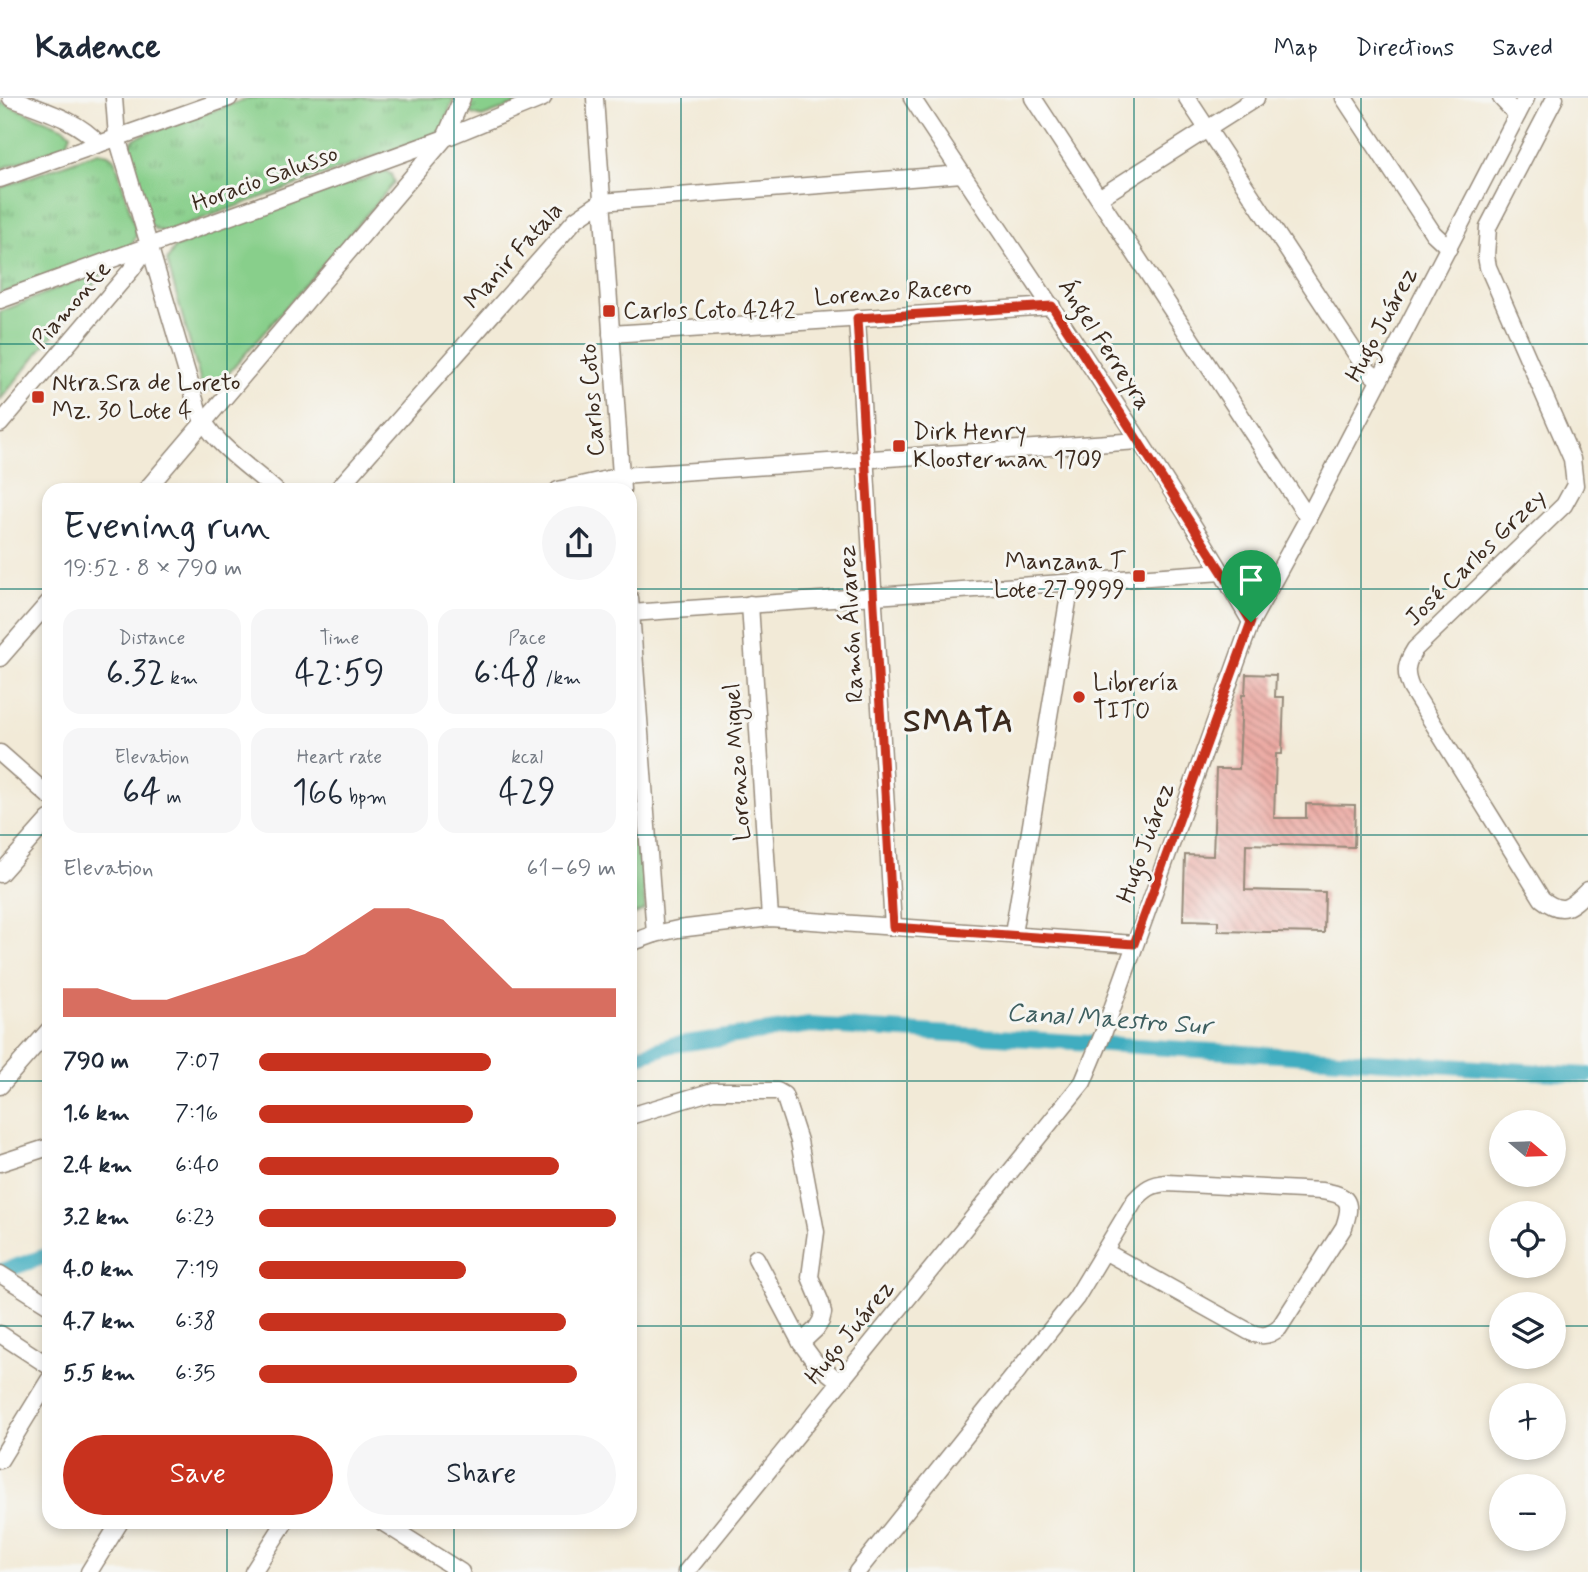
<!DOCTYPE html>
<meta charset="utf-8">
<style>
:root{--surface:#fff;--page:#f6f6f7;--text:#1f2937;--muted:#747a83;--line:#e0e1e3;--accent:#c8321e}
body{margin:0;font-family:Mynerve,sans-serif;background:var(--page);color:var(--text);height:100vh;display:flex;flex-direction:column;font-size:26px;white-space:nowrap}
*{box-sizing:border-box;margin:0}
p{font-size:23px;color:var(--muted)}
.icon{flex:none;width:38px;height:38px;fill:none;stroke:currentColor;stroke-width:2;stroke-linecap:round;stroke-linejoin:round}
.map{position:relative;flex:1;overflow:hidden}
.panel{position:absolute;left:42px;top:385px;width:595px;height:1046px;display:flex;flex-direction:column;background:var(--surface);border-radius:21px;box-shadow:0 4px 10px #0003}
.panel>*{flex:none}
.needle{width:46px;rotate:109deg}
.controls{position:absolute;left:1489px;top:1012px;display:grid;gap:14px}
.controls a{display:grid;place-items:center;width:77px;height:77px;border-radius:50%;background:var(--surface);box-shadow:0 4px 10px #0003;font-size:35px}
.pin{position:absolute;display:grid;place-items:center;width:60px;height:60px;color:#fff;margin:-72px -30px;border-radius:50% 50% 50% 0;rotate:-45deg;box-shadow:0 0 7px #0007}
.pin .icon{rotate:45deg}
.round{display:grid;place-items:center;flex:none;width:74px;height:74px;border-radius:37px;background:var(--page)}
.headline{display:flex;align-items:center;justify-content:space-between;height:119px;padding:0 21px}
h1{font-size:38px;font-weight:600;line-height:52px}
.figures{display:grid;grid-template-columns:repeat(3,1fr);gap:10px;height:119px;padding:7px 21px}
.figures div{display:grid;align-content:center;border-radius:18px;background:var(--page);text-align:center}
.figures b{font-size:35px;font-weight:600}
.figures small{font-size:19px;font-weight:400}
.figures p{font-size:19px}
.chart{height:196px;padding:14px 21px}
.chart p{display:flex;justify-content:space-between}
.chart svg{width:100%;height:126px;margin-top:7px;fill:var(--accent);opacity:.7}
.button{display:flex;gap:14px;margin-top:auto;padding:14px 21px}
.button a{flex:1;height:80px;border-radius:42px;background:var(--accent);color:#fff;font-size:28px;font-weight:600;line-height:80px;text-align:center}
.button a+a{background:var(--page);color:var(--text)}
ul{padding:0 21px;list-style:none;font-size:23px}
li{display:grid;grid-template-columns:112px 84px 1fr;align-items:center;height:52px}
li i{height:18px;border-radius:9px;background:var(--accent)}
header{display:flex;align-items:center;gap:42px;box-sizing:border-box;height:98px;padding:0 35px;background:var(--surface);border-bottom:2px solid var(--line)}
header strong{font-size:33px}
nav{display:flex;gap:38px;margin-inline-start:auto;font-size:24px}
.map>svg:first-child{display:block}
.grass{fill:url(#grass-tufts);stroke:#627c54;stroke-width:2}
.park{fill:#88cf8b;stroke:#627c54;stroke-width:2}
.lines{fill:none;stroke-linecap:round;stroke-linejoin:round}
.canal{stroke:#41adc0;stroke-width:16}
.building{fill:url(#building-back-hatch)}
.minor-casing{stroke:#968a7a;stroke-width:19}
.minor{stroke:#fff;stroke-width:16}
.route-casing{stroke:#fff;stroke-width:14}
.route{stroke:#c8321e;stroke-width:9}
.grid{fill:none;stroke:#0f766e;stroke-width:2;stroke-opacity:0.55}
.poi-dot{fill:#c8321e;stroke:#f6f6f2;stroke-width:2.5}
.labels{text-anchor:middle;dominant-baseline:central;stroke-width:6;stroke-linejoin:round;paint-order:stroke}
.street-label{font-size:24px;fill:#3b2a1e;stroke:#f6f6f2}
.poi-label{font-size:24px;fill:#3b2a1e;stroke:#f6f6f2;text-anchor:start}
.water-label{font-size:26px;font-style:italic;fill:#3d5e5f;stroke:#f6f6f2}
.district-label{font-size:32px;font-weight:bold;letter-spacing:2px;fill:#3b2a1e;stroke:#f6f6f2}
</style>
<header>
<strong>Kadence</strong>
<nav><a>Map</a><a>Directions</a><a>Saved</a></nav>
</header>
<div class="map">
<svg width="1588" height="1474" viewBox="0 0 1588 1474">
<defs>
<pattern id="grass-tufts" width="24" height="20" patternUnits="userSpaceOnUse" patternTransform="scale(1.75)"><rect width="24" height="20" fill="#88cf8b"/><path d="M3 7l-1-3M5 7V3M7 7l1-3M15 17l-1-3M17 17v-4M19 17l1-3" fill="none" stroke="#70a871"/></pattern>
<pattern id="building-back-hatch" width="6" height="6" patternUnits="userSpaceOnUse" patternTransform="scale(1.75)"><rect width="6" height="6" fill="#eba8a1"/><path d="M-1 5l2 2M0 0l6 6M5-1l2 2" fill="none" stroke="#c08983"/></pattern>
</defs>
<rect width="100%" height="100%" fill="#f6f6f2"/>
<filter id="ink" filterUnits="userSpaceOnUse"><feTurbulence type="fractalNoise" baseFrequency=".0143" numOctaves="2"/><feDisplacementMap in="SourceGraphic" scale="14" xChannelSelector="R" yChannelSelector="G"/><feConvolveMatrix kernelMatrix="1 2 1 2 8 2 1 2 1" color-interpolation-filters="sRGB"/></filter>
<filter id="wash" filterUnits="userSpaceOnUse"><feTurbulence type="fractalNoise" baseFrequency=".00686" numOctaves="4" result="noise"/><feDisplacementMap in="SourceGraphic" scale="28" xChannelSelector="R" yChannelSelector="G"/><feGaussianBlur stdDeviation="1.57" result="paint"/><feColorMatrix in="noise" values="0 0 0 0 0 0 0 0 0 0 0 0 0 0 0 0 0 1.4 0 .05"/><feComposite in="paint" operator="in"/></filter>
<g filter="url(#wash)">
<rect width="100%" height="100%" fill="#f2ead7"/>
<g class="grass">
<polygon points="249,0 454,0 443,29 438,36 165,134 156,132 151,127 128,54 131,45 135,40"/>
<polygon points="470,0 533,0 482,19 472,16 467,8"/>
<polygon points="98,54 108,56 115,61 136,133 136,139 131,147 0,196 0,90"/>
</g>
<g class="park">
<polygon points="0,4 65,30 71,36 66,47 0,71"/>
<polygon points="385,73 391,76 394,85 214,292 203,292 167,163 175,149"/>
<polygon points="107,170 0,302 0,214"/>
<polygon points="630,581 645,811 630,819"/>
</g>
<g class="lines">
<g class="canal">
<polyline points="630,961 672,947 810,927 1588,977"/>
<polyline points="0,1174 49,1157"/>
</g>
</g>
<g id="blocks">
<polygon class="building" points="1246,576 1276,577 1275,599 1284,599 1282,656 1276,656 1274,720 1306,720 1306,706 1355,707 1354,749 1246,746 1245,792 1325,794 1324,835 1218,833 1218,823 1183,822 1185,757 1213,758 1216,671 1239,671 1242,597 1245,597"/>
</g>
</g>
<g filter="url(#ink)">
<use href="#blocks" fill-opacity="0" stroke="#968a7a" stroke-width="2"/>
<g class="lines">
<defs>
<g id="minor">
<path d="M11,0C42,12 77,21 99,46"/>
<path d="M114,0L117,39L198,312C211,345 249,368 275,392"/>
<polyline points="595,0 622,392"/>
<path d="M912,0C1026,174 1147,344 1251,524"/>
<polyline points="1033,0 1308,420"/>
<polyline points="1187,0 1366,271 1378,281"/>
<polyline points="1344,0 1433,135 1449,150"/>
<polyline points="1501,0 1517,17"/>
<path d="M1555,0L1488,129L1486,158L1488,169L1572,361L1575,387L1564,407L1415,551C1406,565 1404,574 1411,590L1542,801C1563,818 1571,809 1588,792"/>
<polyline points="0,81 229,0"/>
<polyline points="1099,100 1256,0"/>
<polyline points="0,202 445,40 543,0"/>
<polyline points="857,220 893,829"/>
<polyline points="611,236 1052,208"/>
<polyline points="0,326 132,171 149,147"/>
<polyline points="146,392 445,40 462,0"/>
<polyline points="337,392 576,121 601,104 962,76"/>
<polyline points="558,392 621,378 1139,343"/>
<polyline points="630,500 655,836"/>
<polyline points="750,506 770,820"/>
<polyline points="631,515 1222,474"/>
<polyline points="0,560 49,504"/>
<polyline points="0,655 49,698"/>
<polyline points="0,776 49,721"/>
<polyline points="1013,836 1071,485"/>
<polyline points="630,845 655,836 678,831 770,820 1134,846"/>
<polyline points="0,988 49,932"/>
<polyline points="630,1018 713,993 777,993 784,997 799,1043 816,1134 810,1179 821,1205 823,1215 821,1223 816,1231 801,1245"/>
<polyline points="0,1065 49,1049"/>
<polyline points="756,1160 801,1245 815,1264 840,1284"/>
<polyline points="0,1176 49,1207"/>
<polyline points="0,1236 49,1268"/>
<polyline points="0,1362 49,1282"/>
<polyline points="382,1424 461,1474"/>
<polyline points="89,1474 120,1424"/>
<polyline points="253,1474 285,1424"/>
<polyline points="686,1474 1083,984 1103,936 1251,524 1308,420 1526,0"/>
<path d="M857,1474L1076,1200L1135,1102C1145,1091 1152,1086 1167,1085L1322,1093C1348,1097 1353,1103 1344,1129L1279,1230C1268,1239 1260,1239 1248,1233L1106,1154"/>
</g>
</defs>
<use href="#minor" class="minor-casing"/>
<use href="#minor" class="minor"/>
</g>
</g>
<g class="lines" filter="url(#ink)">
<defs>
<polygon id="route" points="1052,208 1222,474 1251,524 1134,846 893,829 857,220"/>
</defs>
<use href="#route" class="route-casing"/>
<use href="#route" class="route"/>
</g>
<path class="grid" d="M227,0V392M454,0V392M681,0V1474M907,0V1474M1134,0V1474M1361,0V1474M0,246H1588M0,491H49M630,491H1588M0,737H49M630,737H1588M0,983H49M630,983H1588M0,1228H49M630,1228H1502M1554,1228H1588M227,1424V1474M454,1424V1474"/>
<g class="poi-dot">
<rect x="602" y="206" width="14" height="14" rx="3.5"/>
<rect x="31" y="292" width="14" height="14" rx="3.5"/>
<rect x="892" y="341" width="14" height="14" rx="3.5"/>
<rect x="1132" y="471" width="14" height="14" rx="3.5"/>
<circle cx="1079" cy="599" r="7"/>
</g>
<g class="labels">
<g class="street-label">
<text transform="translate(265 81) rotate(-20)">Horacio Salusso</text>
<text transform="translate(514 158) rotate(-48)">Manir Fatala</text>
<text transform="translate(893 195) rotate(-4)">Lorenzo Racero</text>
<text transform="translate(72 207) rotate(-49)">Piamonte</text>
<text transform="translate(1382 227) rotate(-62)">Hugo Juárez</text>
<text transform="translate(1104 247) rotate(57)">Ángel Ferreyra</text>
<text transform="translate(593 302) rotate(-94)">Carlos Coto</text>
<text transform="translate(1476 460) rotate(-44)">José Carlos Grzey</text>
<text transform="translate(852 526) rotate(-93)">Ramón Álvarez</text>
<text transform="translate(738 664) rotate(-94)">Lorenzo Miguel</text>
<text transform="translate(1146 745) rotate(-70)">Hugo Juárez</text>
<text transform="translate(850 1235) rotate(-51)">Hugo Juárez</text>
</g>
<g class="poi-label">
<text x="623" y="213">Carlos Coto 4242</text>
<text x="52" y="285">Ntra.Sra de Loreto<tspan x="52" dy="28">Mz. 30 Lote 4</tspan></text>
<text x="913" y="334">Dirk Henry<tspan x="913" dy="28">Kloosterman 1709</tspan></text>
<text x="1125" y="464" text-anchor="end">Manzana T<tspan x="1125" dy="28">Lote 27 9999</tspan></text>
<text x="1093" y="585">Librería<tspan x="1093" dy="28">TITO</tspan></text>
</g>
<g class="water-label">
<text transform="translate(1109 922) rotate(4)">Canal Maestro Sur</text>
</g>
<g class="district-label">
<text x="959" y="624">SMATA</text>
</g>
</g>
</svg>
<div class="controls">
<a><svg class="needle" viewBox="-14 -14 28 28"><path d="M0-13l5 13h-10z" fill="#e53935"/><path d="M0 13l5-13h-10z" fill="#747a83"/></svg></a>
<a><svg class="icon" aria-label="locate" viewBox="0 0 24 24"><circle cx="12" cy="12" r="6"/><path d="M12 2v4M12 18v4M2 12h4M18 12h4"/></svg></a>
<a><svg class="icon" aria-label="layers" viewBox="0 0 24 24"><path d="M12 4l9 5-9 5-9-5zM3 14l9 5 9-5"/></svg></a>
<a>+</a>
<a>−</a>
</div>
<div class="pin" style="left:1251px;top:524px;background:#1e9e55"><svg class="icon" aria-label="arrive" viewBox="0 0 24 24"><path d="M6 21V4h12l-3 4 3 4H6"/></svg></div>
<section class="panel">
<div class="headline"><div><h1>Evening run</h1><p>19:52 · 8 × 790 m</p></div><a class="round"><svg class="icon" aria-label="share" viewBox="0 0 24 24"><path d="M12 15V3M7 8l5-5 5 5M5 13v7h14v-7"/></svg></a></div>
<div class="figures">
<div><p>Distance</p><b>6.32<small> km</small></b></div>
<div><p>Time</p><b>42:59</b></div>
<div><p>Pace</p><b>6:48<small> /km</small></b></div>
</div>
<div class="figures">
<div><p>Elevation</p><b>64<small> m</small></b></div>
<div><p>Heart rate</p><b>166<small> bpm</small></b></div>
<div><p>kcal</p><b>429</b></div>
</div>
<div class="chart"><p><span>Elevation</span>61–69 m</p>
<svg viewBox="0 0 160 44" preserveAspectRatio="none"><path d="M0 44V34L10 34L20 38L30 38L40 34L50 30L60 26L70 22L80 14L90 6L100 6L110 10L120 22L130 34L140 34L150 34L160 34V44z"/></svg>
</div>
<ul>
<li><b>790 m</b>7:07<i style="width:65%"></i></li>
<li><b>1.6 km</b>7:16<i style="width:60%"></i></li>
<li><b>2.4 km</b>6:40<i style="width:84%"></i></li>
<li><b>3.2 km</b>6:23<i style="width:100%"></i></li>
<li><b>4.0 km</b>7:19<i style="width:58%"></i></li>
<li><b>4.7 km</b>6:38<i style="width:86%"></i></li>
<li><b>5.5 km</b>6:35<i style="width:89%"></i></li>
</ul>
<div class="button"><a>Save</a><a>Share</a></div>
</section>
</div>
